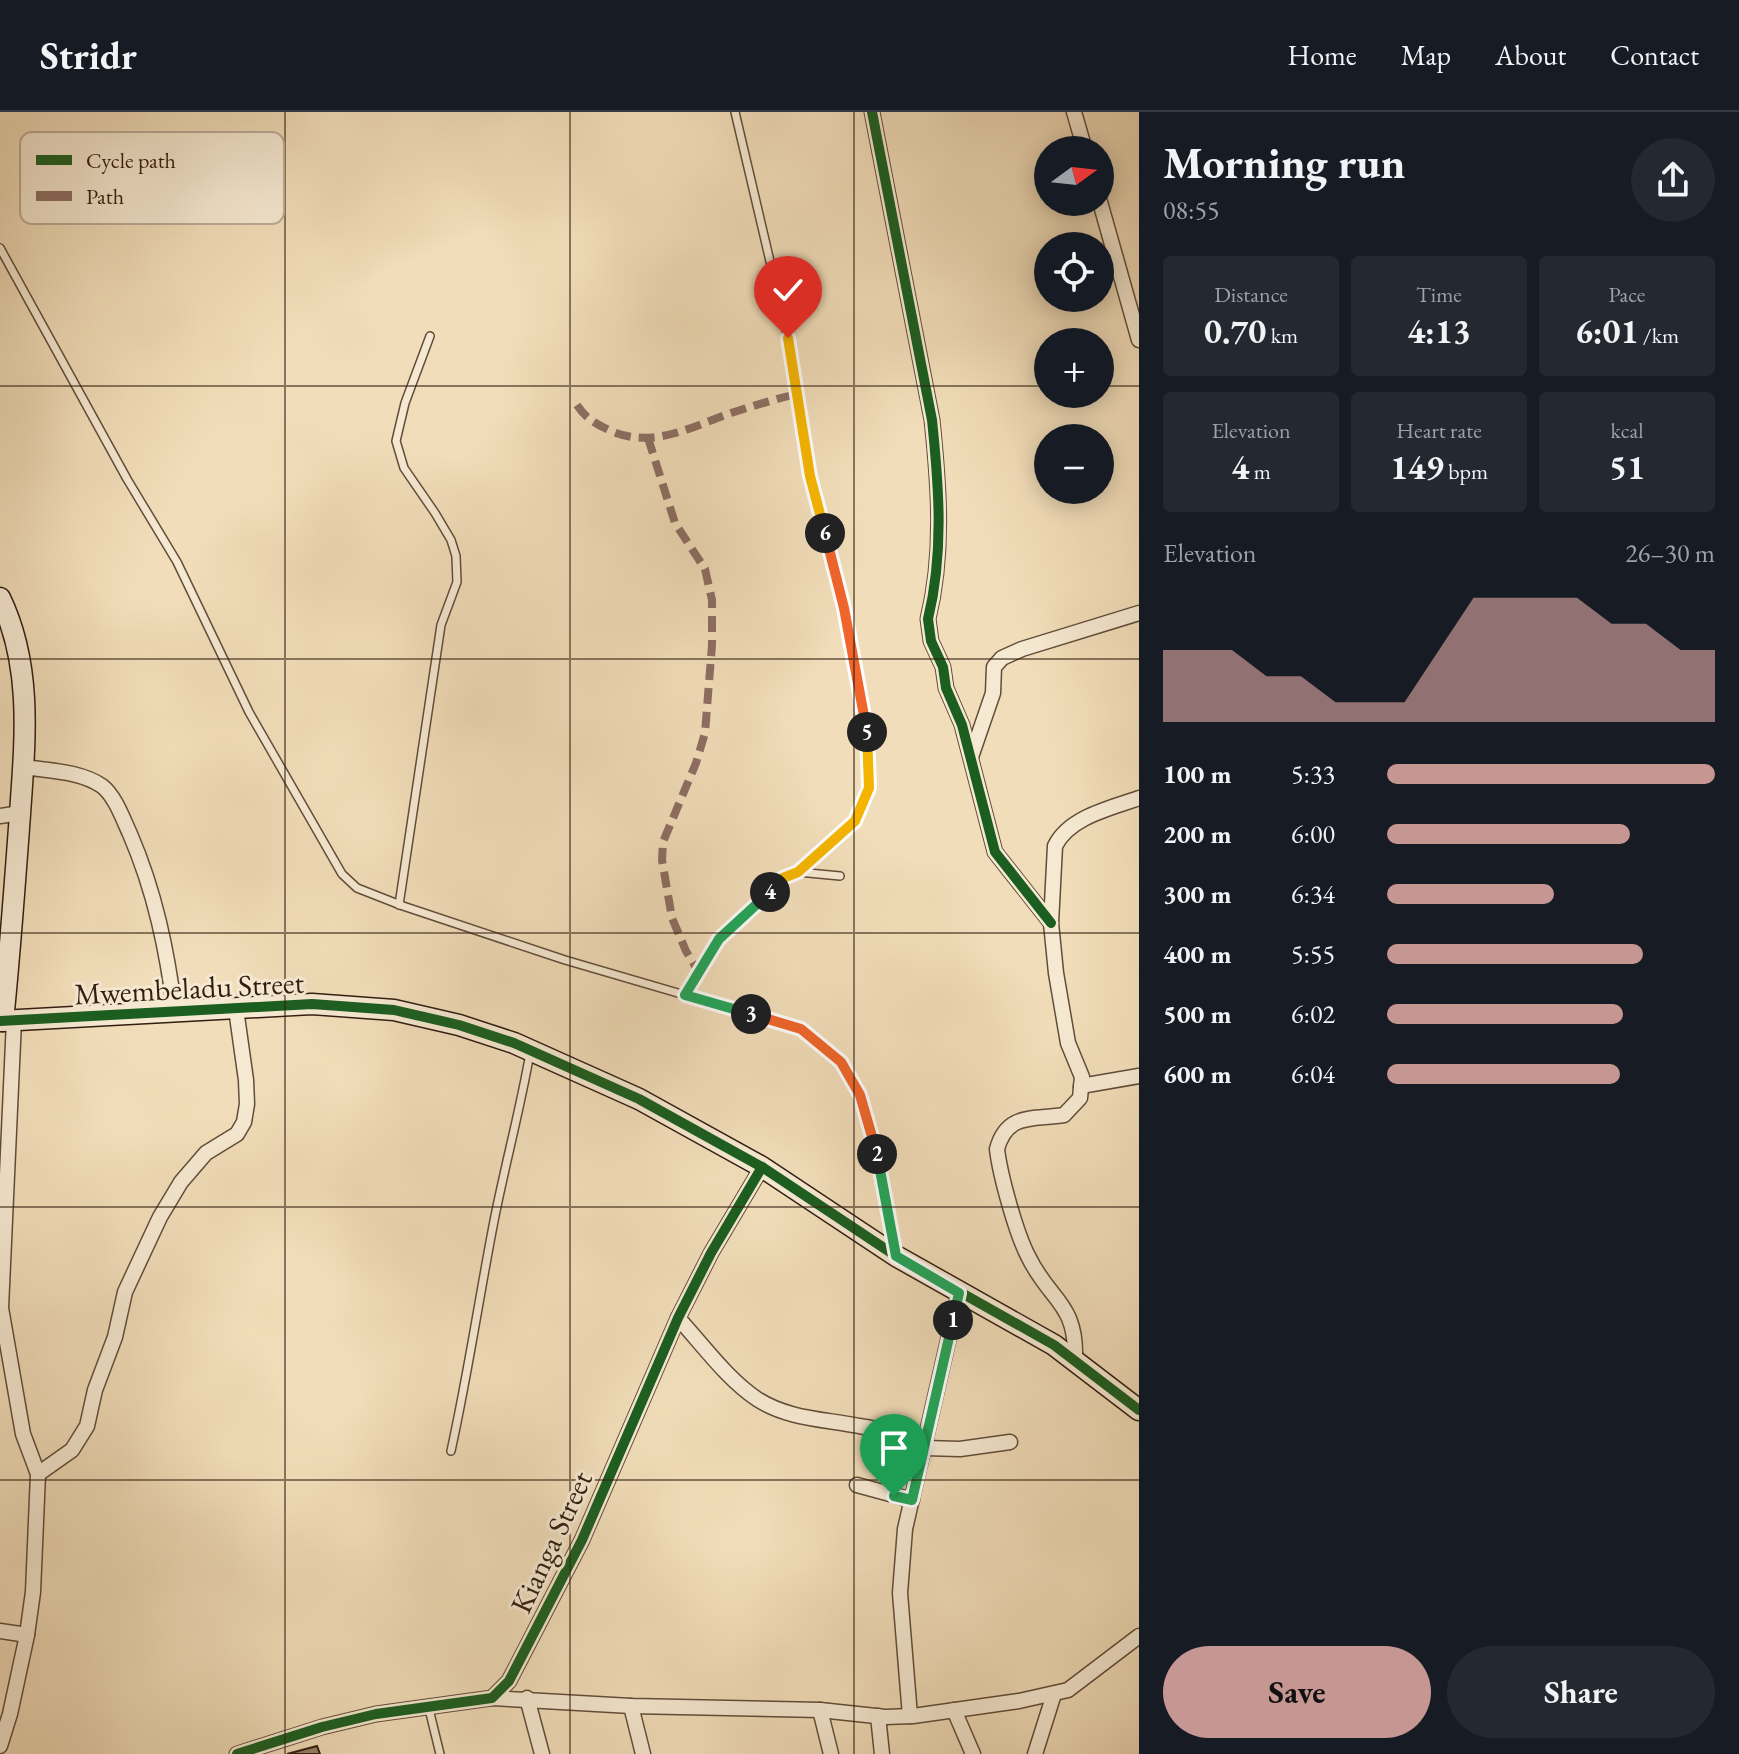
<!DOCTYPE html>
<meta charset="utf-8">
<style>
:root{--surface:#171b24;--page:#242831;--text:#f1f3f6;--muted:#9ea1a6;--line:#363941;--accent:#c59692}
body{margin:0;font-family:"EB Garamond",serif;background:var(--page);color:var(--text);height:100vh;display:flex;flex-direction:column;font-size:30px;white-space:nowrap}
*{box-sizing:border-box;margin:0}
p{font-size:26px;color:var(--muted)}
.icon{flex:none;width:44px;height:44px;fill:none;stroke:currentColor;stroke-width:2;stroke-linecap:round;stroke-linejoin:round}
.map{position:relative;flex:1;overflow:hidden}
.panel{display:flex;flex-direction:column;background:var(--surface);width:600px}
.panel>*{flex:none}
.needle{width:52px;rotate:75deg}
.controls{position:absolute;left:1034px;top:24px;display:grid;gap:16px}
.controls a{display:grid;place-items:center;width:80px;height:80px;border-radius:50%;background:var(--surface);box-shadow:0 4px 20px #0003;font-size:40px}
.pin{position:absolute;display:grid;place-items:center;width:68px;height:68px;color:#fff;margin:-82px -34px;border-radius:50% 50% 50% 0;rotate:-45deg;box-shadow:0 0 8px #0007}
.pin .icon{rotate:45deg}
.km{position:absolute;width:40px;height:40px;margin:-20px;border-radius:50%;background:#222;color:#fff;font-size:22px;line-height:40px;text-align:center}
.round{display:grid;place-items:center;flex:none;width:84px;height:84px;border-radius:42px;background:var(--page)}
.head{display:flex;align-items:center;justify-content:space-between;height:136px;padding:0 24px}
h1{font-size:44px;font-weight:700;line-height:60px}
.figures{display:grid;grid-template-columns:repeat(3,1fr);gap:12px;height:136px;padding:8px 24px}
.figures div{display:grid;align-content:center;border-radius:8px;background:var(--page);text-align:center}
.figures b{font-size:34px;font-weight:700}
.figures small{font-size:22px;font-weight:400}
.figures p{font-size:22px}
.chart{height:224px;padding:16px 24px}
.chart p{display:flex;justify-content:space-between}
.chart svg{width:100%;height:144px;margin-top:8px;fill:var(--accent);opacity:.7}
.action{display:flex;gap:16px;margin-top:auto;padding:16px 24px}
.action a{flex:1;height:92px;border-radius:48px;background:var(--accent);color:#111;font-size:32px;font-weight:700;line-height:92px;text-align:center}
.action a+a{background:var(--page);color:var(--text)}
ul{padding:0 24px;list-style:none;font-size:26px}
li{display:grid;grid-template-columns:128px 96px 1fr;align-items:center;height:60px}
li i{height:20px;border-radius:10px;background:var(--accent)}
header{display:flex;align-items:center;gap:48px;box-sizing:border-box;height:112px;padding:0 40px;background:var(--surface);border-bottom:2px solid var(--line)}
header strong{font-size:38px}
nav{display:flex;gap:44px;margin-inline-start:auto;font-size:28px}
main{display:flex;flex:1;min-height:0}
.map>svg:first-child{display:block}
.building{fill:#958168;stroke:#321d10;stroke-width:2}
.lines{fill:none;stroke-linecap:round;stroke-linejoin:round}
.lane-casing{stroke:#624d3a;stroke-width:10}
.street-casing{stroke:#624d3a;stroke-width:17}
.secondary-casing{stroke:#321d10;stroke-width:23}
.lane{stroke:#f6e9d2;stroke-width:7}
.street{stroke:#f6e9d2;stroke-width:14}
.secondary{stroke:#f6e9d2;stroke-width:20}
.quiet{stroke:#8d6e63;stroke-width:8;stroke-dasharray:16 8;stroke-linecap:butt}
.cycleway-casing{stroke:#f6e9d2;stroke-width:15}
.cycleway{stroke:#1b5e20;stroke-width:10}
.split-1-casing{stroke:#fff;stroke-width:16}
.split-2-casing{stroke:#fff;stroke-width:16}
.split-3-casing{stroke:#fff;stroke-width:16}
.split-4-casing{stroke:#fff;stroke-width:16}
.split-5-casing{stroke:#fff;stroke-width:16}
.split-6-casing{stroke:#fff;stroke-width:16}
.split-7-casing{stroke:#fff;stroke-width:16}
.split-1{stroke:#22a559;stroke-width:10}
.split-2{stroke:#22a559;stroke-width:10}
.split-3{stroke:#f0652b;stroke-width:10}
.split-4{stroke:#22a559;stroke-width:10}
.split-5{stroke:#f5b400;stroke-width:10}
.split-6{stroke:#f0652b;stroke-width:10}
.split-7{stroke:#f5b400;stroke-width:10}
.grid{fill:none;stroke:#321d10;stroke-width:2;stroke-opacity:0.55}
.labels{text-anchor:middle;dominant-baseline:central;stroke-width:6;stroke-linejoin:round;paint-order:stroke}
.street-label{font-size:30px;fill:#321d10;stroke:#f6e9d2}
.key{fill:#f6e9d2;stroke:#bbac98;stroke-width:2}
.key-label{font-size:22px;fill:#321d10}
</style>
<header>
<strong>Stridr</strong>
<nav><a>Home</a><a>Map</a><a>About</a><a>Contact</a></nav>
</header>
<main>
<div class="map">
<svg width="1139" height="1642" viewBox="0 0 1139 1642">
<rect width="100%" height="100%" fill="#f1ddb9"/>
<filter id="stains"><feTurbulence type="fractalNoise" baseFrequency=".0025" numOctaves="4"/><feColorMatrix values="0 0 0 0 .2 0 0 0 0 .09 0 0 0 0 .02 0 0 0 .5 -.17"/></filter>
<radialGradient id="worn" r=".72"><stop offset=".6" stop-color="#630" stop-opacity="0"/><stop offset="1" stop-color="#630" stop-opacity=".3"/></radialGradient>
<polygon class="building" points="317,1634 320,1642 287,1642"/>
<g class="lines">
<defs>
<g id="lane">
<polyline points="735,0 788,226 810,364 844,496 867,612 869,676 855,709 798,760"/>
<polyline points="0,136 127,367 177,450 249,600 342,762 357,776 403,794 565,848 801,917 841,950 860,983 871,1017 886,1078 895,1139"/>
<polyline points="399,793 441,513 457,470 456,444 451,428 435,401 404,356 396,329 405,291 430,224"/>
<polyline points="685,883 719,827 783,766 798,760 840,764"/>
<path d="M451,1339C468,1262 479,1186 494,1109C505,1053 520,998 530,941"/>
<polyline points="429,1597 440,1642"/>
</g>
<g id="street">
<path d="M872,0L932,308C939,375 944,441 928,507L931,529L943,555L946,576L962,613L995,740L1051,811"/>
<polyline points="1074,0 1085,38"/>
<polyline points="1100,90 1139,228"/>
<polyline points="971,645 993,581 994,555 1002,546 1022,537 1139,501"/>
<path d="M24,655C50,659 80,659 102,674C115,684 123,707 130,722C155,780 167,838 175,901"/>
<polyline points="0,704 20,701"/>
<polyline points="1081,974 1139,964"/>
<path d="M678,1206C703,1233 727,1267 757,1287C788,1307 824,1307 859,1314C881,1317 903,1324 926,1330"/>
<path d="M1075,1248C1077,1190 1050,1190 1028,1144C1016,1121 1000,1063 997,1037C1007,1000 1034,1008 1064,1003L1080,986L1082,965L1068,931L1056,861L1051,811L1055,734C1069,705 1111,696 1139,686"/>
<polyline points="925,1336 960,1337 1010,1330"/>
<polyline points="38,1362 72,1338 87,1314 95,1278 115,1225 125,1180 160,1105 181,1070 206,1041 237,1022 244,1010 247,992 246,968 236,897"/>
<polyline points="857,1373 912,1388"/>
<polyline points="0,1519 27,1523"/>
<polyline points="492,1586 631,1594 820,1598 885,1605 913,1604 1019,1589 1068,1578 1139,1524"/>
<polyline points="527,1586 542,1642"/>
<polyline points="631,1594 643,1642"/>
<polyline points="820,1598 831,1642"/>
<polyline points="954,1598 973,1642"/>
<polyline points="878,1604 882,1642"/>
<polyline points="910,1604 900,1481 905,1417 959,1181"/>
<polyline points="0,1634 10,1602 27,1523 33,1480 38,1362 23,1322 1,1196 14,908"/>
<polyline points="237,1642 322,1615 376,1602 492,1586 509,1569 582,1428 678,1206 711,1141 762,1055"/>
<polyline points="1035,1642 1054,1582"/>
</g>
<g id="secondary">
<path d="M0,486C33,554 25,629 20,702C15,771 10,840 3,909"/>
<polyline points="0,909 312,892 394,898 459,913 514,931 639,987 762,1055 896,1144 1054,1233 1139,1298"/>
</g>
</defs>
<use href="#lane" class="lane-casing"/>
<use href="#street" class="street-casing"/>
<use href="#secondary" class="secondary-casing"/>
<use href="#lane" class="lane"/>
<use href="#street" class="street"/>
<use href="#secondary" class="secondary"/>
<g class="quiet">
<path d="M577,293C586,307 596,312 611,319C653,337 691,315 731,301C753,294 775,287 797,282"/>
<polyline points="648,326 675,411 705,457 712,488 712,533 705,621 696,651 663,730 662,748 672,806 686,839 698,859"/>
</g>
<defs>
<g id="cycleway">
<path d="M872,0L932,308C939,375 944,441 928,507L931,529L943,555L946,576L962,613L995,740L1051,811"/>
<polyline points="0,909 312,892 394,898 459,913 514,931 639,987 762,1055 896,1144 1054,1233 1139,1298"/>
<polyline points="237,1642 322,1615 376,1602 492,1586 509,1569 582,1428 678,1206 711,1141 762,1055"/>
</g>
</defs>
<use href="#cycleway" class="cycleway-casing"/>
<use href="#cycleway" class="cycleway"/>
</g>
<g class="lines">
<defs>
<polyline id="split-1" points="894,1384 912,1388 953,1208"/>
<polyline id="split-2" points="877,1042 896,1144 959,1181 953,1208"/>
<polyline id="split-3" points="751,902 801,917 841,950 860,983 877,1042"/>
<polyline id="split-4" points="751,902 685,883 719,827 770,780"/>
<polyline id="split-5" points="770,780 783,766 798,760 855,709 869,676 867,620"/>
<polyline id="split-6" points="825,421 844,496 867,620"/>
<polyline id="split-7" points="788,226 810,364 825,421"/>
</defs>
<use href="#split-1" class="split-1-casing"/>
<use href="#split-2" class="split-2-casing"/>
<use href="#split-3" class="split-3-casing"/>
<use href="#split-4" class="split-4-casing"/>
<use href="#split-5" class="split-5-casing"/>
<use href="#split-6" class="split-6-casing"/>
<use href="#split-7" class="split-7-casing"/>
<use href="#split-1" class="split-1"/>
<use href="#split-2" class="split-2"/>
<use href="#split-3" class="split-3"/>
<use href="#split-4" class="split-4"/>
<use href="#split-5" class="split-5"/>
<use href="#split-6" class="split-6"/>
<use href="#split-7" class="split-7"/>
</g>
<path class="grid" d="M285,0V1642M570,0V1642M854,0V1642M0,274H1048M1100,274H1139M0,547H1139M0,821H1139M0,1095H1139M0,1368H1139"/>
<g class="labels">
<g class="street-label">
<text transform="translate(189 876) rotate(-3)">Mwembeladu Street</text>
<text transform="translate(551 1430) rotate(-65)">Kianga Street</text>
</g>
</g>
<rect x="20" y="20" width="264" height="92" rx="12" class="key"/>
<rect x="36" y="43" width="36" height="10" fill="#1b5e20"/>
<rect x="36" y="79" width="36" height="10" fill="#8d6e63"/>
<g class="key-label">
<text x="86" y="56">Cycle path</text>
<text x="86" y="92">Path</text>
</g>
<rect width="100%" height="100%" filter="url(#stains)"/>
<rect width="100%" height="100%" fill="url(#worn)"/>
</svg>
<div class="controls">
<a><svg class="needle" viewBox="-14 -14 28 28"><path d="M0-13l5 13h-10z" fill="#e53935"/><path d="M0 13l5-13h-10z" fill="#9ea1a6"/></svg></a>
<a><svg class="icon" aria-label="locate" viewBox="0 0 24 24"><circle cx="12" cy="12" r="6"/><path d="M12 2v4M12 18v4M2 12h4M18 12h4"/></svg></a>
<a>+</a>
<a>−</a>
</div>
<div class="pin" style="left:894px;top:1384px;background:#1e9e55"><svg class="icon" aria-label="arrive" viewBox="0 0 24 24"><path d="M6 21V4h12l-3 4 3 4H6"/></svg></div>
<div class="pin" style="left:788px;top:226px;background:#d93025"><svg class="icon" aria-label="check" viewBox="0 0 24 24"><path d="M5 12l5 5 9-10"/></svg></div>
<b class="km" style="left:953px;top:1208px">1</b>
<b class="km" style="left:877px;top:1042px">2</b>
<b class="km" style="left:751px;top:902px">3</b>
<b class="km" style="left:770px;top:780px">4</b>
<b class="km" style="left:867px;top:620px">5</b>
<b class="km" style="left:825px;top:421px">6</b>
</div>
<section class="panel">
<div class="head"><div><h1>Morning run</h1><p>08:55</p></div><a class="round"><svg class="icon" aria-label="share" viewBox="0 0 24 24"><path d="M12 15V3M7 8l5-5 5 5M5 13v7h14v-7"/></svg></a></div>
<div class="figures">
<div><p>Distance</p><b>0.70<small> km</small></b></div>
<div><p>Time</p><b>4:13</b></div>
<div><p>Pace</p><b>6:01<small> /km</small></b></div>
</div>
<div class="figures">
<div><p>Elevation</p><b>4<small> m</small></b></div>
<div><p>Heart rate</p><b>149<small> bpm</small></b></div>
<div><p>kcal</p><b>51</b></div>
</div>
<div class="chart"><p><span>Elevation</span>26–30 m</p>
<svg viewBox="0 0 160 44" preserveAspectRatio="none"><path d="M0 44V22L10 22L20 22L30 30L40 30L50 38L60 38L70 38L80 22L90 6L100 6L110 6L120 6L130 14L140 14L150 22L160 22V44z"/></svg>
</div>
<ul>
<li><b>100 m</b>5:33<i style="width:100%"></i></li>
<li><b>200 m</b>6:00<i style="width:74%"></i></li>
<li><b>300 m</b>6:34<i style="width:51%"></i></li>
<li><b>400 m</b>5:55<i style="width:78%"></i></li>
<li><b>500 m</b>6:02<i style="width:72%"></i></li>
<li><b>600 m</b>6:04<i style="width:71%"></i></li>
</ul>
<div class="action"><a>Save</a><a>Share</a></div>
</section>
</main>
